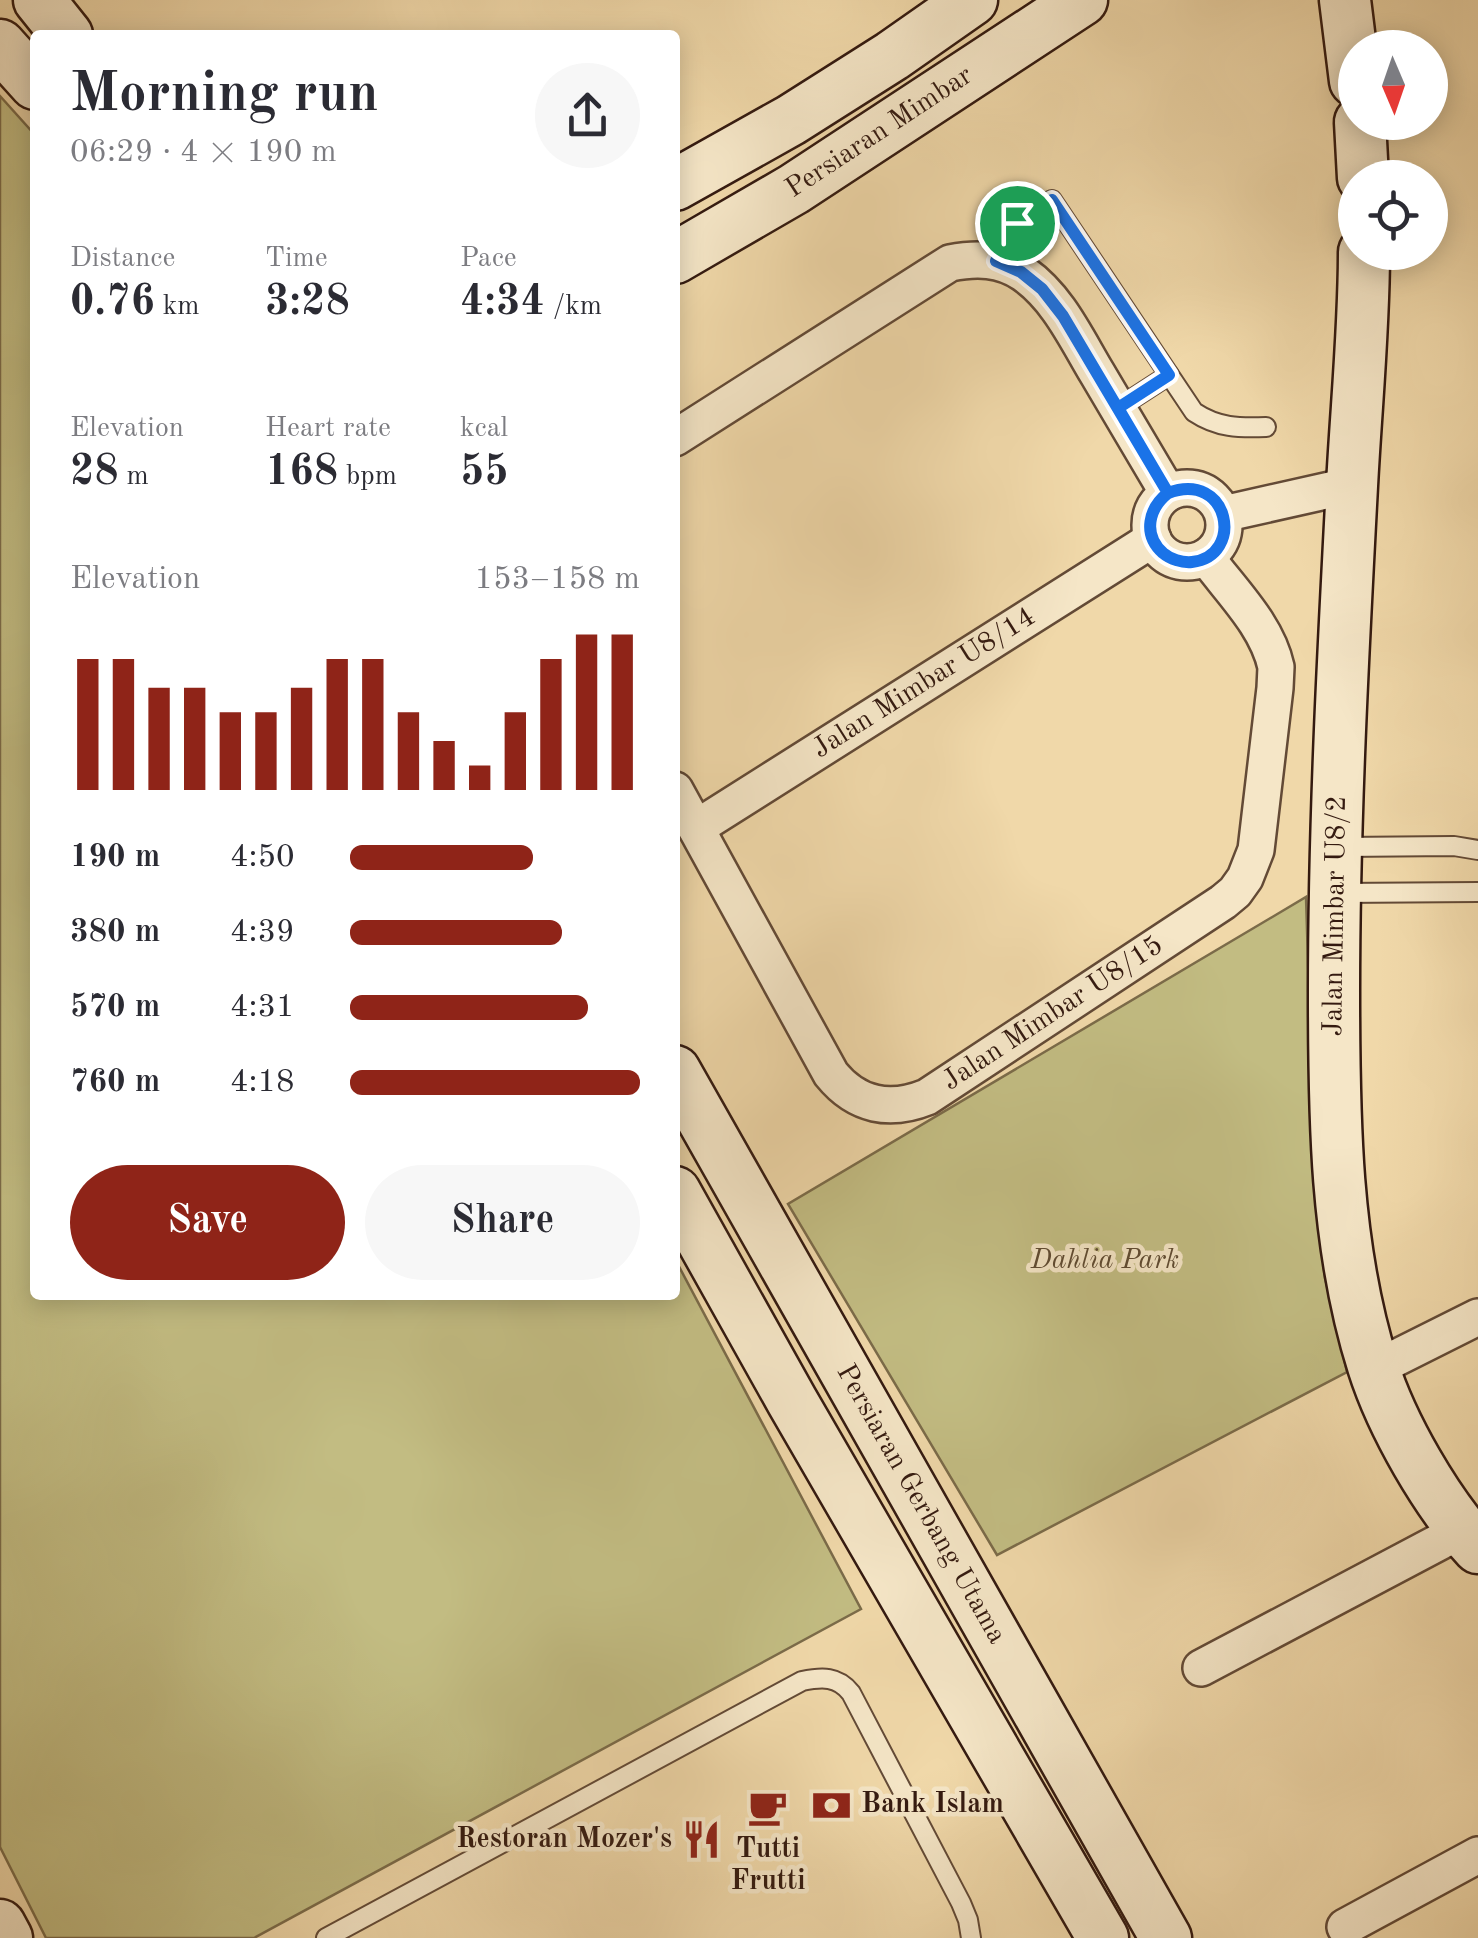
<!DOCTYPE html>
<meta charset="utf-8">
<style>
:root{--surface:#fff;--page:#f7f7f7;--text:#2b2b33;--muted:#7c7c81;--accent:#8f2418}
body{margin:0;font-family:"Old Standard TT",serif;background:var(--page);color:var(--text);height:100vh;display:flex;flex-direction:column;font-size:38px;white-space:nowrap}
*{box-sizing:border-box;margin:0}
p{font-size:32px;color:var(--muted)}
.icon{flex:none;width:55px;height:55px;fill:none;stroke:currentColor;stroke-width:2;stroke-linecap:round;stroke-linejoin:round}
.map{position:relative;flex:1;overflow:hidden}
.details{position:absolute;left:30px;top:30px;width:650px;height:1270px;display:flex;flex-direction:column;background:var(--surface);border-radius:10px;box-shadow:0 5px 25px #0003}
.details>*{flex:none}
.needle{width:65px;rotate:178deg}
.buttons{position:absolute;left:1338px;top:30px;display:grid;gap:20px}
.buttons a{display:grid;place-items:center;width:110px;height:110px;border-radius:50%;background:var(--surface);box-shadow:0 5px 25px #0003;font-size:50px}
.pin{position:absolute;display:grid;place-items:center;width:85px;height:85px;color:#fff;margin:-42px;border:5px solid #fff;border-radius:50%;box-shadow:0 2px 10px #0007}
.round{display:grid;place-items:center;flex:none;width:105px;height:105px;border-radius:52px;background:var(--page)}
.headline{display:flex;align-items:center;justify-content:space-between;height:170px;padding:0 40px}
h1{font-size:55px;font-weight:600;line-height:75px}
.metrics{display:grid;grid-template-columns:repeat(3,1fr);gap:15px;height:170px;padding:10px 40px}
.metrics div{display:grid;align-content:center}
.metrics b{font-size:42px;font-weight:600}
.metrics small{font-size:28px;font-weight:400}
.metrics p{font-size:28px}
.chart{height:280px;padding:20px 40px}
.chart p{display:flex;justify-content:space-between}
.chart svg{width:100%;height:180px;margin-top:10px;stroke:var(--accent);stroke-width:6}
.action{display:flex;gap:20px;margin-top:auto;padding:20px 40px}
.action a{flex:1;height:115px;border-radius:60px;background:var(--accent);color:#fff;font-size:40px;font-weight:600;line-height:115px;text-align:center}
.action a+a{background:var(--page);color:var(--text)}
ul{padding:0 40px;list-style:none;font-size:32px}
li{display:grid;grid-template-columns:160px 120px 1fr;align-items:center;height:75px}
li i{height:25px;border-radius:12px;background:var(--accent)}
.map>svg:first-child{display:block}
.green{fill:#c2bc82;stroke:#7b6b49;stroke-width:2.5}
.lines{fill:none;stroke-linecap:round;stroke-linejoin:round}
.lane-casing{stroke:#634a36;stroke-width:22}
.street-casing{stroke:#634a36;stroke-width:40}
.secondary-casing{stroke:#341a10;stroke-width:55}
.lane{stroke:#f5e6c7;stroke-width:18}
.street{stroke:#f5e6c7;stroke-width:35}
.secondary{stroke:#f5e6c7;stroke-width:50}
.route-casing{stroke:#fff;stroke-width:20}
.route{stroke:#1a73e8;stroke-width:12}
.labels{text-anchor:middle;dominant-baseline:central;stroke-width:9;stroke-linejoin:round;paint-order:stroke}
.street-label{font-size:28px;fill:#341a10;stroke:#f5e6c7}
.park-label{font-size:28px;font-style:italic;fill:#5f4b32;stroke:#f5e6c7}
.poi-label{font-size:28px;font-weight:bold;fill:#341a10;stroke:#f5e6c7;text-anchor:start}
</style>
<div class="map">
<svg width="1478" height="1938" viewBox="0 0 1478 1938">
<rect width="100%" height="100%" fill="#f0d8a9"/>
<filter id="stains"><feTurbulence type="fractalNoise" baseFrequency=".002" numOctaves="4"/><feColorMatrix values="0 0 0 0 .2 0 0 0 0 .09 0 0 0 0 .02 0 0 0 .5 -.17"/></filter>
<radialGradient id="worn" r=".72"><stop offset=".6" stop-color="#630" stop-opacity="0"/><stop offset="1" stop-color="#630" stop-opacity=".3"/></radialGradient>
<g class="green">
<polygon points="0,96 35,135 35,1295 675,1295 675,1259 861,1609 254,1938 46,1938 0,1847"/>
<polygon points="1306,897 1315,1189 1325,1278 1347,1372 997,1555 788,1204"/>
</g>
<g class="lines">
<defs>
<g id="lane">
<path d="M996,261L1017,223L1052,200L1194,412C1218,428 1239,428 1266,427"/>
<polyline points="1118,408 1169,375"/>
<polyline points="1341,847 1454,846 1478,850"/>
<polyline points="1339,893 1478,892"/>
<path d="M326,1938L802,1681C822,1677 838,1676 851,1693L961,1903L968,1920L971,1938"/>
</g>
<g id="street">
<path d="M675,438L950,263C976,258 1001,258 1024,274C1058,298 1076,338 1097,373C1121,413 1144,453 1168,493"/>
<circle cx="1187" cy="525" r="37"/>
<polyline points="1223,514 1352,485"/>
<path id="s1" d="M675,790L831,1074C857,1106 890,1112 927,1097L1223,902L1235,892L1245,878L1256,850L1275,688L1276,667C1267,625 1231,591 1206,557"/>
<path id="s2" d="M696,828L1153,539"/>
<polyline points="1374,1369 1478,1317"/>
<polyline points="1201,1668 1462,1530"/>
<polyline points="1345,1927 1478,1855"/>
</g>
<g id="secondary">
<polyline points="39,0 67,35"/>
<polyline points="1345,0 1355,81"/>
<polyline points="0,45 35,84"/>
<polyline points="1360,122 1363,178"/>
<polyline points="675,185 791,120 892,56 972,0"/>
<path d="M1364,252C1364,330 1356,408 1352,486C1343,655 1334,823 1334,992C1334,1116 1335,1246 1373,1366C1392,1426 1436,1502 1478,1548"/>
<path id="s3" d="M675,258L794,189L1082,0"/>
<path id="s4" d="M675,1071L1166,1938"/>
<polyline points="675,1192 792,1401 1103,1938"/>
<polyline points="0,1925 7,1938"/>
</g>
</defs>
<use href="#lane" class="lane-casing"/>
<use href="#street" class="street-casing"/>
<use href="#secondary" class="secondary-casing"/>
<use href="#lane" class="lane"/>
<use href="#street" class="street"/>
<use href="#secondary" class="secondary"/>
</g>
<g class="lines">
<defs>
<path id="route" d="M1017,223L996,261L1021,272L1042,289L1063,316L1168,493C1149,508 1142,534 1163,553C1170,559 1182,563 1192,562C1245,556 1230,470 1168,493L1118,408L1169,375L1052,200L1017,223"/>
</defs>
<use href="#route" class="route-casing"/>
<use href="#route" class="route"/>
</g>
<defs>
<symbol id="bank-bare" viewBox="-9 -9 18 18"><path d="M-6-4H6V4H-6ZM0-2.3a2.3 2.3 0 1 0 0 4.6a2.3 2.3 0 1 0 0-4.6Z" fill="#8f2418" stroke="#f5e6c7" stroke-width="2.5" paint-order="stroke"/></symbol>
<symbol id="cafe-bare" viewBox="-9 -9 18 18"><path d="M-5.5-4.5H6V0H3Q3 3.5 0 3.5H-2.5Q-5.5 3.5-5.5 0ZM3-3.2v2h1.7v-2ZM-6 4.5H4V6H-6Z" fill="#8f2418" stroke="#f5e6c7" stroke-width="2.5" paint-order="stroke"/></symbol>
<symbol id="restaurant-bare" viewBox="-9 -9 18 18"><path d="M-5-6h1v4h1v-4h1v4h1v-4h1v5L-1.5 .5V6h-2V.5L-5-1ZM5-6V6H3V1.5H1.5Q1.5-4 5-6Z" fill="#8f2418" stroke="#f5e6c7" stroke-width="2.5" paint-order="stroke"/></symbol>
</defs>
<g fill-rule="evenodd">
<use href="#bank-bare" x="804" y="1778" width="55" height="55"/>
<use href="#cafe-bare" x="740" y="1780" width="55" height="55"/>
<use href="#restaurant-bare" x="674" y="1812" width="55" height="55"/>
</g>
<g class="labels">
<g class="street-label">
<text stroke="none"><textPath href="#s3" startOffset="240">Persiaran Mimbar</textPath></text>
<text stroke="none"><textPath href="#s2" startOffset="270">Jalan Mimbar U8/14</textPath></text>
<text transform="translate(1336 916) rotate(-89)">Jalan Mimbar U8/2</text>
<text stroke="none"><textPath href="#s1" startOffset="582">Jalan Mimbar U8/15</textPath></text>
<text stroke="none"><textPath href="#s4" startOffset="498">Persiaran Gerbang Utama</textPath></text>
</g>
<g class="park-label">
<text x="1105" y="1261">Dahlia Park</text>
</g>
<g class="poi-label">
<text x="861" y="1805">Bank Islam</text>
<text x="672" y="1840" text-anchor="end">Restoran Mozer's</text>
<text x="768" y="1850" text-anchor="middle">Tutti<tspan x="768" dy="32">Frutti</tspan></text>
</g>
</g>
<rect width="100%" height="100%" filter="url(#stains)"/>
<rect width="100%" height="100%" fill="url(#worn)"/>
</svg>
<div class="buttons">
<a><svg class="needle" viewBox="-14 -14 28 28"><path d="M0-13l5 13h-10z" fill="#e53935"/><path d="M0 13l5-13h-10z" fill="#7c7c81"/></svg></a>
<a><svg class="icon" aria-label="locate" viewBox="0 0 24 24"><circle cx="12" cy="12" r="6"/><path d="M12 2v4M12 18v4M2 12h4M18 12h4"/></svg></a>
</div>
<div class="pin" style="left:1017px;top:223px;background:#1e9e55"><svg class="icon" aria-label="arrive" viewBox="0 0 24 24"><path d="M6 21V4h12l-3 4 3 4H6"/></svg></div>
<section class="details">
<div class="headline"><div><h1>Morning run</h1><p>06:29 · 4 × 190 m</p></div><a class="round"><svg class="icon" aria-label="share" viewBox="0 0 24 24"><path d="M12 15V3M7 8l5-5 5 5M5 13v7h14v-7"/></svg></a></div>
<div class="metrics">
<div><p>Distance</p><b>0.76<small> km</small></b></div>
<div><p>Time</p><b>3:28</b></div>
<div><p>Pace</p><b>4:34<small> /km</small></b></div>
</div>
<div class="metrics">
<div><p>Elevation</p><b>28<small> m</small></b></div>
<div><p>Heart rate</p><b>168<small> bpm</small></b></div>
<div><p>kcal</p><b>55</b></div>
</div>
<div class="chart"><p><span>Elevation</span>153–158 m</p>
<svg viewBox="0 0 160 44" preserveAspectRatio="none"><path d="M5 44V12M15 44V12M25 44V19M35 44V19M45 44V25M55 44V25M65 44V19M75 44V12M85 44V12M95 44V25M105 44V32M115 44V38M125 44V25M135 44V12M145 44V6M155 44V6"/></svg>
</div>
<ul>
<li><b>190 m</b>4:50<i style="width:63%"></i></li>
<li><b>380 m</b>4:39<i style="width:73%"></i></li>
<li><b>570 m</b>4:31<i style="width:82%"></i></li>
<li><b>760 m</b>4:18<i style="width:100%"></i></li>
</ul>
<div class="action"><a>Save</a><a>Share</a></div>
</section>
</div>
